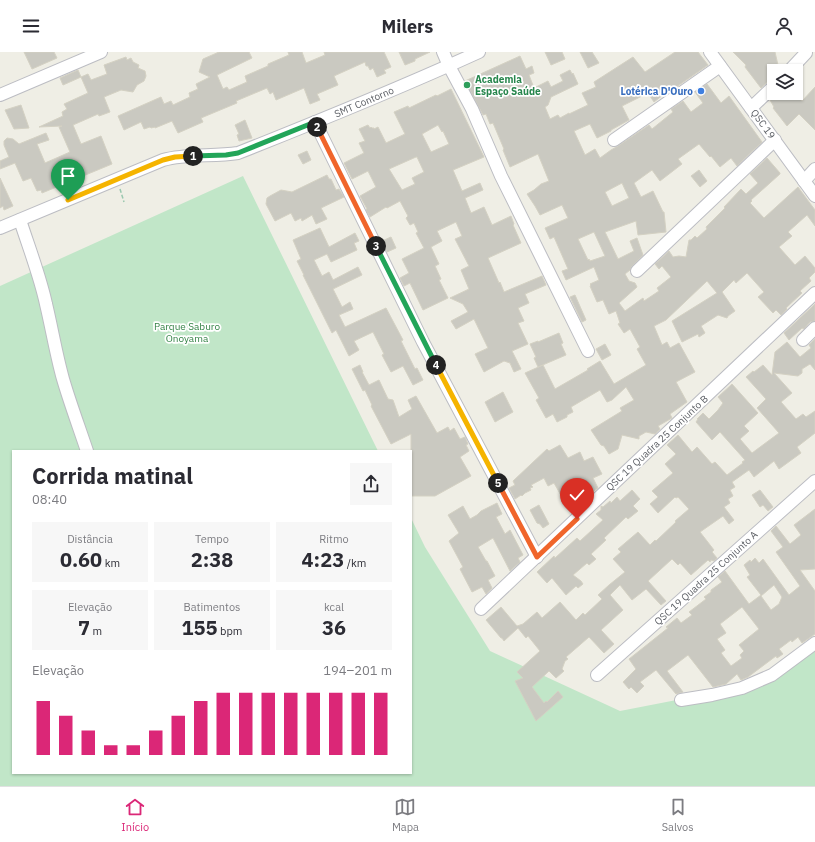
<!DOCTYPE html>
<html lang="pt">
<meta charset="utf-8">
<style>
:root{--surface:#fff;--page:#f7f7f7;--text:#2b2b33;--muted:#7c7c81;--line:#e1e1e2;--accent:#db2777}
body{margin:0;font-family:"IBM Plex Sans",sans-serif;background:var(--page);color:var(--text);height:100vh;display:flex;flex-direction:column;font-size:15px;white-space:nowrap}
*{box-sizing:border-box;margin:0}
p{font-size:13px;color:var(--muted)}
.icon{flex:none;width:22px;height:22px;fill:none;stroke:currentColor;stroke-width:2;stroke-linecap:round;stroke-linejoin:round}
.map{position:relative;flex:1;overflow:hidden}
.sheet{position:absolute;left:12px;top:398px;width:400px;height:324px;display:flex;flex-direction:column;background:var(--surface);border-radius:0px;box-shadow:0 1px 3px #0004}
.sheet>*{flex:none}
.tools{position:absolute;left:767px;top:12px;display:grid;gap:8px}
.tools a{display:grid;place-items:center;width:36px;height:36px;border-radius:0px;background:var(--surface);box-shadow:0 1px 3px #0004;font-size:20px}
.pin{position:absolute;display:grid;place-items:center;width:34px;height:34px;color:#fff;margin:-41px -17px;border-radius:50% 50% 50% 0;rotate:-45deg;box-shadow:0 0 4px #0007}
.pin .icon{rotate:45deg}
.km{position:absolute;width:20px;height:20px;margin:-10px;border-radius:50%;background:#222;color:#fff;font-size:11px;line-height:20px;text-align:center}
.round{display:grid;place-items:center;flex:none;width:42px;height:42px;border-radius:0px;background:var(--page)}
.head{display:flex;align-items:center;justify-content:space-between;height:68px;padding:0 20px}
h1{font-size:22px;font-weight:700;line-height:30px}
.metrics{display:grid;grid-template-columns:repeat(3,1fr);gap:6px;height:68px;padding:4px 20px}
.metrics div{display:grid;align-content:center;border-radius:0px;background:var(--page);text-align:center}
.metrics b{font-size:20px;font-weight:700}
.metrics small{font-size:11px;font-weight:400}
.metrics p{font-size:11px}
.chart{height:112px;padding:8px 20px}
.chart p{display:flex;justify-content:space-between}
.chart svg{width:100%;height:72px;margin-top:4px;stroke:var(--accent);stroke-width:6}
header{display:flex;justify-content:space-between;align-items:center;height:52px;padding:0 20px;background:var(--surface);font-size:18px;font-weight:700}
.tabs{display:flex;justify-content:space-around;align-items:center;height:56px;border-top:1px solid var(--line);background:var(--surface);font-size:11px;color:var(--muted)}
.tabs a{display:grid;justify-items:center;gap:2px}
.tabs .current{color:var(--accent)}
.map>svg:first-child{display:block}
.green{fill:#c1e6c8}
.building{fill:#cac9c1;stroke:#d4d1c3;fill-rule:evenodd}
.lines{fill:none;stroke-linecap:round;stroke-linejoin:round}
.minor-casing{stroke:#bcbdc3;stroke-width:14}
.path{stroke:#9ac7af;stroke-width:1.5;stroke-dasharray:4 2;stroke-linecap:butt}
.minor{stroke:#fff;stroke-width:12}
.split-1-casing{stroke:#fff;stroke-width:8}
.split-2-casing{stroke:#fff;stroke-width:8}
.split-3-casing{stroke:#fff;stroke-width:8}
.split-4-casing{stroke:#fff;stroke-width:8}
.split-5-casing{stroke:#fff;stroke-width:8}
.split-6-casing{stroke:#fff;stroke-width:8}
.split-1{stroke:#f5b400;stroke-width:5}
.split-2{stroke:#22a559;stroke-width:5}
.split-3{stroke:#f0652b;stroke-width:5}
.split-4{stroke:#22a559;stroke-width:5}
.split-5{stroke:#f5b400;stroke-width:5}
.split-6{stroke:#f0652b;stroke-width:5}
.leisure-dot{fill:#2e9e5b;stroke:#fff;stroke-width:1.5}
.shop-dot{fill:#3f7fe0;stroke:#fff;stroke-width:1.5}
.labels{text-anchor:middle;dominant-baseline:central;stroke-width:3.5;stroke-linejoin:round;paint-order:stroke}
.leisure-label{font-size:10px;font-weight:bold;fill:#27864d;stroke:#fff;text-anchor:start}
.shop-label{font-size:10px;font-weight:bold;fill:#366cbe;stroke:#fff;text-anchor:end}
.street-label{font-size:10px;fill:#5c5f65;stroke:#fff}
.park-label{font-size:10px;fill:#358347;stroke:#fff}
</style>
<header><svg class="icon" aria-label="menu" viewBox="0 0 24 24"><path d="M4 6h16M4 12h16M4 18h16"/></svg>Milers<svg class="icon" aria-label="person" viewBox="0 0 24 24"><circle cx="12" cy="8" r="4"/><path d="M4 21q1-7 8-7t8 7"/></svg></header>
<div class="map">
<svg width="815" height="734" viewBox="0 0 815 734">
<rect width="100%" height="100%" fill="#efeee5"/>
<polygon class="green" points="243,124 378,399 13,399 13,721 411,721 411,466 425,495 490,599 620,659 769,630 815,594 815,734 0,734 0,234"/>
<g class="building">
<polygon points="24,0 54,0 57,6 32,17"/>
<polygon points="219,0 249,0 252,6 217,23 223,37 227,35 229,38 247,30 245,24 268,14 268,12 289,3 288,0 302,0 306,11 325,3 324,0 384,0 391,15 384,18 386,21 377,25 373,16 370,18 368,14 366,14 365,10 334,24 338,33 317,42 320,48 310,52 304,36 276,48 273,40 270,42 267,36 236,49 237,51 201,66 203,70 178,81 172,69 155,76 155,75 151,76 150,75 144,77 141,70 124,78 118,64 161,45 164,52 171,49 173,53 190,45 189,41 198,37 196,32 210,25 199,20 203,7"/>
<polygon points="399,0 430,0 415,7 415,9 405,13"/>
<polygon points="545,0 562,0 565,7 551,13"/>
<polygon points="580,0 592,0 599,11 588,16"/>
<path d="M675,0H698L708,13L669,40L668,39L654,50L648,41L622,54L629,68L611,78V79L597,86L590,72L574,79L585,103L595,97L600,106L611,98L618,94L649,73L652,77L673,60L671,57L683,49L691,60L703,51L695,40L707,32L721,51L729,44L762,90L737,114L731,106L720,115L711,104L710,105L699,92L678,107L682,112L660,129L652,118L634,131L641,145L653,139L663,160H664L666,180L638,183L636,169L605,180L618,207L634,199L630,189L637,186L643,203L632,214L630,218L625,222L629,229L635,231L637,235L619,251L625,259L643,246L644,249L659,239L657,236L671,225L662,214L659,217L655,212L669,199L673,205L679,204L686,205L689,188H691L695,184L697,186L707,177L706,175L725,156L724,155L741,137L746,142L758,131L750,122L767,106L780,121V122L751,148L752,149L750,151L764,166L798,135L815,158V174L807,163L788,180L792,184L779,195L795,213L805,204L815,216V220L809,226L811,229L800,239L802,241L786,256L787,257L781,263L776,258L773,261L758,245L764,240L747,221L736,231L734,228L722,240L735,259L728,264L727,266L718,263L701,274L705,281L699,285L698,282L682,290L672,269L717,241L707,229L666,268L654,274L662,293L667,290L670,296L679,291L695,320L676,330L687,350L670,362L672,366L658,374L660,377L655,382L646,380L639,384V387L622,383L618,397L609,402L604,394L601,393L591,378L622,359L620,356L634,348L626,335L612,348L607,350L600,338L571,355L573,360L567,363V365L557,370L553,362L546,366L536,348L539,346L525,321L543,313L555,337L588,318L587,317L600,309L614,332L646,313L637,297L640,295L630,277L624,281L618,272L620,271L616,259L609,262L603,248L597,250L590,234L591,233L590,232L599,228L594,215L566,228L562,219L568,217L554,185L550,187L545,176L568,166L562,153L540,163L535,154L527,142L534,138L541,132L549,129L538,102L510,115L503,98L504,97L493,71L490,72L486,62L483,63L465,29L520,4L526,17L532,14L534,21L529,23L534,36L548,29L551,35L563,29L560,23L570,18L572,22L573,21L578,32L551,45L548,53L545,55L550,67L558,63L560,66L569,61V62L588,53L582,41L596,35L594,30L633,5L645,20ZM622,131L629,146L612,154L605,140ZM594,180L605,204L590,209L589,207L588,208L578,187Z"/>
<polygon points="733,0 775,0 778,13 782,17 782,19 774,19 774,27 769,28 761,36 745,15 746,13"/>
<polygon points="126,5 127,8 131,6 133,10 139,13 138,16 145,19 146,24 144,29 137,33 133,40 121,38 104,45 110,60 99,64 98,62 73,73 81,92 101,84 112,112 42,141 41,138 37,139 31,126 23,129 15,111 0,117 0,109 9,105 4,93 4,89 7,86 13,87 19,92 46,81 49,88 37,92 45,111 70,100 59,75 62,74 39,75 63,64 62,60 67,57 64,52 88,41 81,25 88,22 91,28 107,22 104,13"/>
<polygon points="78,18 81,25 63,33 60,26"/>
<polygon points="815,35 815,78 799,62 787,74 773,56 774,55 770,48 778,41 794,41 802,49"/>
<path d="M451,37L484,105L453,118L462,139L480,131L483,138L465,146L471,161L484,155L492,173L511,164L514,172L513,173L521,191L488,206L499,231L500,230L504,240L542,224L546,233L525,242L529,251L518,256L524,269L518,271L528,292L512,299L521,317L514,320L510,311L504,309L484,320L475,302L488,296L474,267L456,277L451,269L468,260L463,252L450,246L469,237L461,218L469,214L455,187L462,184L456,170L437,179L442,189L431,195L439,212L435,214L441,227L439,228L448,246L423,258L410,231L404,234L400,226L409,221L402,207L424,196L416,181L418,180L414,171L410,173L406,166L408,164L400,149L387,156L386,155L370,165L366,158L367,157L360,144L376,135L368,119L352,127L344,111L364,101L359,91L365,89L359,77L368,73L370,76L371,75L372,76H374V77L378,75L386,91L405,82L394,60L408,54L409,56L436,43L437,44ZM438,73L442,80L443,79L449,92L431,100L422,82ZM416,105H417L424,120L412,126L415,132L402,138L389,117Z"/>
<polygon points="21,53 29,76 14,77 5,58"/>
<polygon points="245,68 252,86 239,89 237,83 239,82 235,73"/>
<polygon points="307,99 311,108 303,112 298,103"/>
<polygon points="699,118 707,129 700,135 691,124"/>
<polygon points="327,123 329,127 331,127 336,138 339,137 344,145 321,156 327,167 316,172 312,163 302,169 301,166 295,169 291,161 275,169 266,152 267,146 270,144 281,138 292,140"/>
<polygon points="0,126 13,154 4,158 3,154 0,156"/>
<polygon points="320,176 329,195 355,181 359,189 354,191 357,198 331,210 327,202 314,208 322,224 329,220 333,228 358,215 362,223 333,237 342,255 350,250 353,257 339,263 345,275 386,256 403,288 401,289 415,317 417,316 423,328 413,333 403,314 391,320 382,303 384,302 373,280 354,289 359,298 349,304 336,278 332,281 303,223 304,223 297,209 301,207 293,188"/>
<polygon points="391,185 396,196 387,200 382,189"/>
<polygon points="575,243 586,268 582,270 570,245"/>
<polygon points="815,252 815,269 810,270 804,277 802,276 789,288 784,281"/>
<polygon points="559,281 563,291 561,292 566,303 538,315 534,306 536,305 530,292 538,289 538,290"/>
<polygon points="815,287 815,318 810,312 802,317 802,321 798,324 774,321 792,341 781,350 796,367 803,362 806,365 815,359 815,381 797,395 801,401 779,417 774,409 754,425 749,418 732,430 735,435 730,438 733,444 728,447 730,451 724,455 734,468 729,472 723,464 700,480 714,498 712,500 717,506 714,509 711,508 710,510 708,508 691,523 680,511 678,513 672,507 648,529 666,549 661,553 646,537 632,548 620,533 610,543 623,558 601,578 614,592 604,601 589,585 566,605 568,607 565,609 562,617 564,619 556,626 549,619 532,635 544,651 546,649 547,650 558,639 563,645 536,669 515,629 523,626 517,620 540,599 528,584 526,586 518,576 504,589 502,586 501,586 486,568 501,555 517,574 523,572 537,560 542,566 560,550 576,568 583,561 585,563 602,547 598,543 609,533 625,520 613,507 621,500 618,497 638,480 650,493 655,488 656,489 676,470 675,469 689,457 678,445 676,446 675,445 658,461 650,452 658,445 652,439 673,421 665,412 676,402 667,393 678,383 692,400 697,395 712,412 715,410 727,423 743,411 742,410 745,408 720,380 712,388 696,370 698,367 697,367 703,361 709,367 718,358 723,351 718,345 732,332 758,361 744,374 749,379 740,387 752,401 779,381 757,356 766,347 746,325 753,319 754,320 763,313 772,323 775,300 787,290 800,305 811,296 809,293"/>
<polygon points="605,292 611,303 602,308 596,297"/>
<polygon points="360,313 363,320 362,320 369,333 379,328 388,347 393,348 399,365 412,357 408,348 416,344 437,381 448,375 450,379 454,376 460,387 465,385 468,392 466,393 469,399 460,405 471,424 435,444 411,444 411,382 391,392 371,354 372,353 365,338 363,339 352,317"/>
<polygon points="503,340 513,360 495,370 485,350"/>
<polygon points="560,393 568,406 580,400 584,409 593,405 602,422 593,426 598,436 583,447 573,452 572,450 567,454 554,431 548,434 544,426 531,433 533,435 530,436 531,438 525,441 522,444 521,443 515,447 509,436 515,433 513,429 547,397 549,399"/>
<polygon points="632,438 640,447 633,454 638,459 628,467 626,465 604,486 606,488 591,502 596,507 589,513 587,511 573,523 581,529 583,532 578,536 576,534 566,543 552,526 547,531 537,520 554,504 555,506 577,486 580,489 603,468 596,462 601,458 601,454 603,455 610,449 611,451 617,445 620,449"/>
<polygon points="760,438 773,455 768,459 763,453 760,455 752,443"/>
<polygon points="497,451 502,462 496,465 505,482 510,478 523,503 518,506 520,510 510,519 493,486 478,495 486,509 487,509 495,524 488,528 492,536 486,542 482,535 472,540 460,517 463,515 449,489 459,481 448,463 463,454 470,467 477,463 481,459"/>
<polygon points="539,453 549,472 543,476 540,472 537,471 530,458"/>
<path d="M815,457V517L800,518L815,539V582L802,591L798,585L792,590L791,588L779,597L783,602L777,606L776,604L748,625L741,628L737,622L726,632L713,635L688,603L667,619L683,640L676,642L656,618L640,630L644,634L637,641L631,635L629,637L623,630L636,617L629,607L668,576L666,575L677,566L681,571L692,563L689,560L706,547L704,545L711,540V538L722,530L718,525L725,519L749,552L761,543L747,525L750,523L744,513L750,508L751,510L755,506L759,511L763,507L789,543L800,534L776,500L783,495L771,479L776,474L790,492L801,483L794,473ZM774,533L782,545L779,552L771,558L761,544ZM742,555L759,577L739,593L744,599L740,603L742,606L731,614L721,601L725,598L717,587L726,581L720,572Z"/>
</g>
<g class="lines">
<defs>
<g id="minor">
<polyline points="443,0 449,14 472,57 501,124 588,299"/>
<polyline points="710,0 815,144"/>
<polyline points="789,19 806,1"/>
<polyline points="0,43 101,0"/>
<polyline points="751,56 774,34"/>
<polyline points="315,70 423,290 537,505"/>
<polyline points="614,88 720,14"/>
<polyline points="804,129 815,117"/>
<path d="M20,168C29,196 40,224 46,252C52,277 56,302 63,327C70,351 79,375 87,399"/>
<path d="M0,176L163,108C187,101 213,105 238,101C319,69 400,36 479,0"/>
<polyline points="637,219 775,88"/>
<polyline points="803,288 815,276"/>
<polyline points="481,557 815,241"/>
<polyline points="597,623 815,429"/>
<polyline points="681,648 712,643 742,636 772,623 815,591"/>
</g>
</defs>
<use href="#minor" class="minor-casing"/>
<polyline class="path" points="120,137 124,150"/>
<use href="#minor" class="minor"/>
</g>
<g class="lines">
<defs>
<polyline id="split-1" points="68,148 163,108 175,105 193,104"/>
<polyline id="split-2" points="193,104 226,103 238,101 315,70 317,75"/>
<polyline id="split-3" points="317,75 376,194"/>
<polyline id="split-4" points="376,194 436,313"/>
<polyline id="split-5" points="436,313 498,431"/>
<polyline id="split-6" points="498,431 537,505 577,467"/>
</defs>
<use href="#split-1" class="split-1-casing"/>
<use href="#split-2" class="split-2-casing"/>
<use href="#split-3" class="split-3-casing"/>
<use href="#split-4" class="split-4-casing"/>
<use href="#split-5" class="split-5-casing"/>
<use href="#split-6" class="split-6-casing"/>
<use href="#split-1" class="split-1"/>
<use href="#split-2" class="split-2"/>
<use href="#split-3" class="split-3"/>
<use href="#split-4" class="split-4"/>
<use href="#split-5" class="split-5"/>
<use href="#split-6" class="split-6"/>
</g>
<circle class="leisure-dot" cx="467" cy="33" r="4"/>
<circle class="shop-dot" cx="701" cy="39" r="4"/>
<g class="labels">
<g class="leisure-label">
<text x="475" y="27">Academia<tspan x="475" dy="12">Espaço Saúde</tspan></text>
</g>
<g class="shop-label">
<text x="693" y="39">Lotérica D'Ouro</text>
</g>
<g class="street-label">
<text transform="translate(364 50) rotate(-23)">SMT Contorno</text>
<text transform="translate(763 72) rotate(54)">QSC 19</text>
<text transform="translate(657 391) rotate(-43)">QSC 19 Quadra 25 Conjunto B</text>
<text transform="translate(706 526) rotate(-42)">QSC 19 Quadra 25 Conjunto A</text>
</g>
<g class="park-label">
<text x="187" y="274">Parque Saburo<tspan x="187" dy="12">Onoyama</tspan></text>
</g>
</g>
</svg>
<div class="tools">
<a><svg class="icon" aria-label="layers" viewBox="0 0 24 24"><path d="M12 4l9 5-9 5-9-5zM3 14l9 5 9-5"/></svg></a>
</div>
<div class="pin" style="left:68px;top:148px;background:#1e9e55"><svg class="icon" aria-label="arrive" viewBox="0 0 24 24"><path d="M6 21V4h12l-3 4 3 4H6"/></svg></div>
<div class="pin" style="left:577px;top:467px;background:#d93025"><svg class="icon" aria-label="check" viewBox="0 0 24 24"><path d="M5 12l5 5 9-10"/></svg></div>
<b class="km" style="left:193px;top:104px">1</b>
<b class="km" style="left:317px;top:75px">2</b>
<b class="km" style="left:376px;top:194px">3</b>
<b class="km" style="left:436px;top:313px">4</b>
<b class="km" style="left:498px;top:431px">5</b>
<section class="sheet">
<div class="head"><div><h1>Corrida matinal</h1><p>08:40</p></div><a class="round"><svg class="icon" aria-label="share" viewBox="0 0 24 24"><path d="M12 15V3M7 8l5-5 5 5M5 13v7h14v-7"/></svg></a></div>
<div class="metrics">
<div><p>Distância</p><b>0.60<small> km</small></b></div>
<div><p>Tempo</p><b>2:38</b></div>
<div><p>Ritmo</p><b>4:23<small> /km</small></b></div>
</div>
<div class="metrics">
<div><p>Elevação</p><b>7<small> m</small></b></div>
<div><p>Batimentos</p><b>155<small> bpm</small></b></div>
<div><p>kcal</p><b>36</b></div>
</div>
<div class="chart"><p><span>Elevação</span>194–201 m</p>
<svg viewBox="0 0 160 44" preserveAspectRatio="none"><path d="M5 44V11M15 44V20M25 44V29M35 44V38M45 44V38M55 44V29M65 44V20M75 44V11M85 44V6M95 44V6M105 44V6M115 44V6M125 44V6M135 44V6M145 44V6M155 44V6"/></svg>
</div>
</section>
</div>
<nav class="tabs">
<a class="current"><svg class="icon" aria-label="home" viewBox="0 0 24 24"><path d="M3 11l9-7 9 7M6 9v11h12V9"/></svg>Início</a>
<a><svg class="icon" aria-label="map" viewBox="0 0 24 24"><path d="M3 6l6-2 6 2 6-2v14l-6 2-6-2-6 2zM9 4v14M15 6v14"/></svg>Mapa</a>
<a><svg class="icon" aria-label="saved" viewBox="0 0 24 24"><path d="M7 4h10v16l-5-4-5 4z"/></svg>Salvos</a>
</nav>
